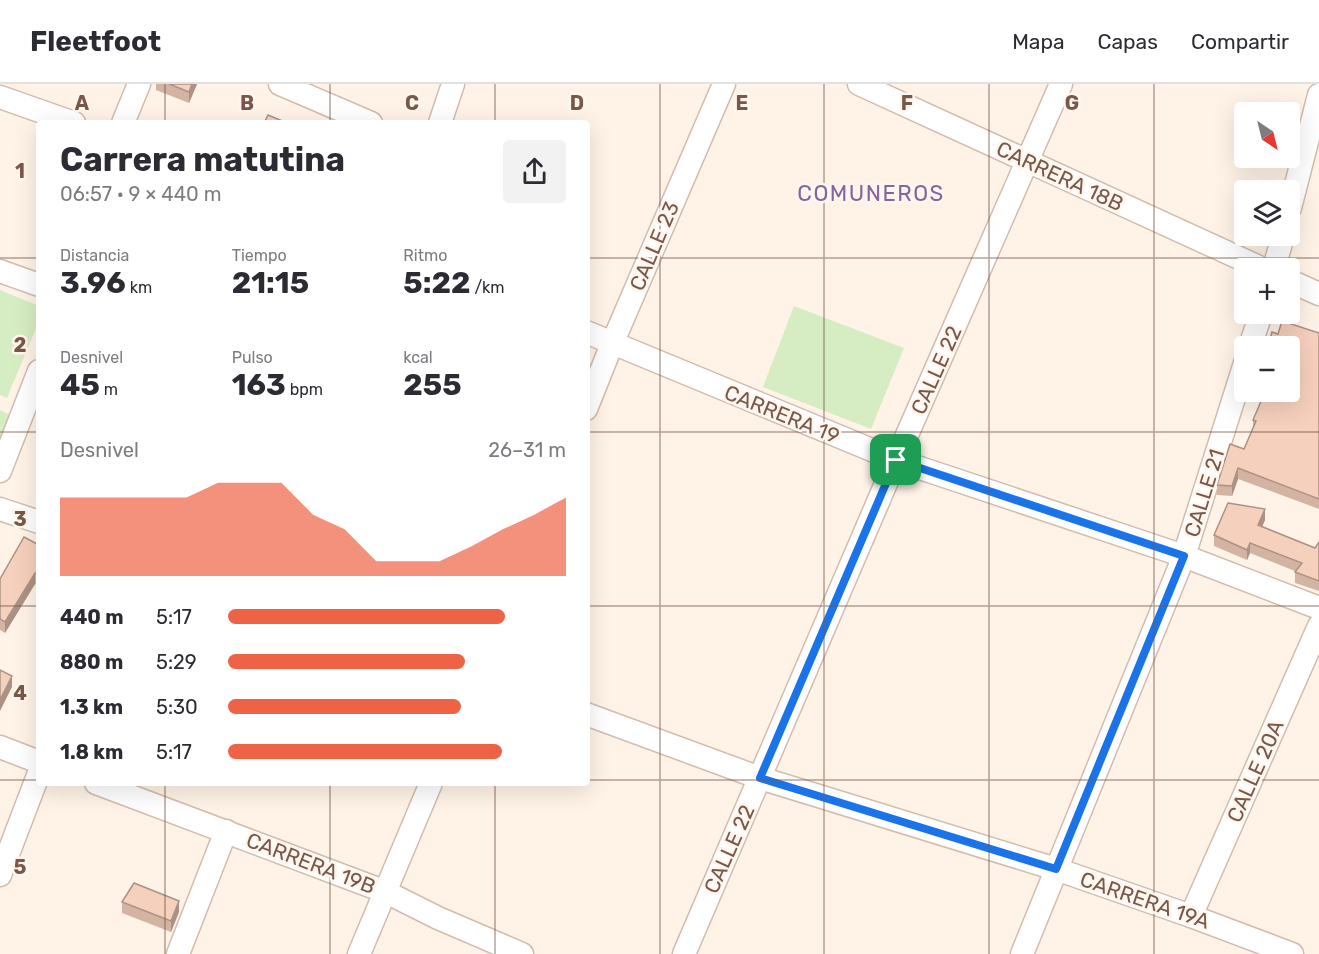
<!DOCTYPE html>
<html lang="es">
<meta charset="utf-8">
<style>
:root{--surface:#fff;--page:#f2f2f3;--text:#2b2b33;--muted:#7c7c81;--line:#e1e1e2;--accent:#ee6345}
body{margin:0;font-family:Rubik,sans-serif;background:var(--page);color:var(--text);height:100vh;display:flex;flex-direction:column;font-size:22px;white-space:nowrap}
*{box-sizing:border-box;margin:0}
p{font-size:20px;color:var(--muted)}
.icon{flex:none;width:33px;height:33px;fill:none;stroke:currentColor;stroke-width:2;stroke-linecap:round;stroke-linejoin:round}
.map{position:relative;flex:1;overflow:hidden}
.side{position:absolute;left:36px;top:36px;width:554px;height:666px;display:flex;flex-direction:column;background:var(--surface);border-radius:6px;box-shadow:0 6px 24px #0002}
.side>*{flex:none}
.needle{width:39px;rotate:145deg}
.fabs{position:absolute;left:1234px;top:18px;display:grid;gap:12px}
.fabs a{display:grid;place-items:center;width:66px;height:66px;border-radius:6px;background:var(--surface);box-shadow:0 6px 24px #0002;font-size:30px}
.pin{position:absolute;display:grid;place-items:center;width:51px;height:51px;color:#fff;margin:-26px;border-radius:12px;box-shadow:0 3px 9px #0006}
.round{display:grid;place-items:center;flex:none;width:63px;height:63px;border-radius:6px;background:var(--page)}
.summary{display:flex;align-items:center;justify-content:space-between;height:102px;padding:0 24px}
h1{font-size:33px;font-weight:700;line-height:45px}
.figures{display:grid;grid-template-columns:repeat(3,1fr);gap:9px;height:102px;padding:6px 24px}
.figures div{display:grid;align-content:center}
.figures b{font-size:30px;font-weight:700}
.figures small{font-size:16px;font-weight:400}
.figures p{font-size:16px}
.chart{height:168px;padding:12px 24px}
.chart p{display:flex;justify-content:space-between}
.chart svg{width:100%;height:108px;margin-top:6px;fill:var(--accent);opacity:.7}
ul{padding:0 24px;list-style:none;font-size:20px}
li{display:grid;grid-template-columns:96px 72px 1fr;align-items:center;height:45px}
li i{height:15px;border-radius:8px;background:var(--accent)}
header{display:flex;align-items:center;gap:36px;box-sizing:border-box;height:84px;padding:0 30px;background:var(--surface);border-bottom:2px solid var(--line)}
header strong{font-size:28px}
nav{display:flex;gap:33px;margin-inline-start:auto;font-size:21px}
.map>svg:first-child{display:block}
.green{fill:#d6edc3}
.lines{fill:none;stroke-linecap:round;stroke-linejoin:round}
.minor-casing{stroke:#d3bcae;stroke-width:25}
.minor{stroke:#fff;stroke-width:22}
.wall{fill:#d3b3a2}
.shaded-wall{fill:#ac9284}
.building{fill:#f5d0bc;stroke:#ac9284;stroke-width:1.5}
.route-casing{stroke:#fff;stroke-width:12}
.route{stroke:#1a73e8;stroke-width:8}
.grid{fill:none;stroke:#795849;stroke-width:1.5;stroke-opacity:0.55}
.labels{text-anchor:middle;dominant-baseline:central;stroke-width:5;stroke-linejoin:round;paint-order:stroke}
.street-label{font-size:21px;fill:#795849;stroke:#fff7ee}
.neighbourhood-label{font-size:22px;letter-spacing:1.5px;fill:#87649d;stroke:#fff7ee}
.grid-label{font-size:20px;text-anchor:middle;font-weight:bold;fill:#795849;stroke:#fff7ee;stroke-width:5;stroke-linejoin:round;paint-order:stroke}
</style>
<header>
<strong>Fleetfoot</strong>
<nav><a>Mapa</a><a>Capas</a><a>Compartir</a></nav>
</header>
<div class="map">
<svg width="1319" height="870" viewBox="0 0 1319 870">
<rect width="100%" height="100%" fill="#fef3e6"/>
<g class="green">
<polygon points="0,206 39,222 39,237 7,314 0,311"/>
<polygon points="794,222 904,264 871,345 763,303"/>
<polygon points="0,326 10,331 0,358"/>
</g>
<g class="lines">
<defs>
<g id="minor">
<polyline points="280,0 371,39"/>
<polyline points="859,0 1261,184"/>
<polyline points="0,13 74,39"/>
<polyline points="123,39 139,0"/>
<polyline points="440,39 453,0"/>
<polyline points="1290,124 1319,11"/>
<polyline points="1274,184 1283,152"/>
<polyline points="0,187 39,201"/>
<polyline points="1290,197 1319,210"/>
<polyline points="586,248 896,376 1184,472 1319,524"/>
<polyline points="1250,262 1261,230"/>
<polyline points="586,325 612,260 724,0"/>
<polyline points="0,387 39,287"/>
<polyline points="0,425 39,438"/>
<polyline points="586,630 760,694 1056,785 1191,832 1292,870"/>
<polyline points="0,663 39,678"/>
<polyline points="96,699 386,808 438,834 522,870"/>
<polyline points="0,791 39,689"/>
<polyline points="1191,832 1319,542"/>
<polyline points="178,870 226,747"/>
<polyline points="359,870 431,699"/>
<polyline points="684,870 896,376 1061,0"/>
<polyline points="1022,870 1184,472 1245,279"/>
</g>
</defs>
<use href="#minor" class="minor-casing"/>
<use href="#minor" class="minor"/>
</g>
<g class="wall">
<polygon points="156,0 197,0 189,19 156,6"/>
<polygon points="1319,249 1319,425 1238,395 1232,412 1217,411 1217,401 1244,365 1253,343 1253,336 1290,308 1278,250"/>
<polygon points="1265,436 1262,443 1315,464 1319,458 1319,507 1295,499 1295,487 1250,469 1247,476 1214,462 1214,451"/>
<polygon points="39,461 39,502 35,500 5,549 0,546 0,495"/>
<polygon points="122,818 179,828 171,848 122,829"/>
</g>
<g class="shaded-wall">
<polygon points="192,0 197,0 189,19 189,8"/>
<polygon points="1238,384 1238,395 1232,412 1232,402"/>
<polygon points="1265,425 1265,436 1258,452 1258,441"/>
<polygon points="1250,459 1250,469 1247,476 1247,466"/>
<polygon points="35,489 35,500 5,549 5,538"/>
<polygon points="12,592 12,603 0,627 0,616"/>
<polygon points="179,817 179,828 171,848 171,837"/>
</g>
<g class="building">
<polygon points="169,0 192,0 189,8"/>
<polygon points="268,31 287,39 264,39"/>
<polygon points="1282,237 1319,249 1319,415 1238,384 1232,402 1217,401 1230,360 1244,365 1256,337 1253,336 1265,308 1290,308 1290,262 1268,262 1272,248 1278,250"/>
<polygon points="1228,419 1265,425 1258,441 1315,464 1319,458 1319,497 1295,488 1302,479 1250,459 1247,466 1214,451"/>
<polygon points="24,453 39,461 39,492 35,489 5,538 0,535 0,495"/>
<polygon points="0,586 12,592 0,616"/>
<polygon points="134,799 179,817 171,837 122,818"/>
</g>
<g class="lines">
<defs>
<polygon id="route" points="896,376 1184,472 1056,785 760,694"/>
</defs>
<use href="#route" class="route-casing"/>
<use href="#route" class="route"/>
</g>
<path class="grid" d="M165,0V39M330,0V39M495,0V39M660,0V870M824,0V870M989,0V870M1154,0V870M0,174H39M586,174H1319M0,348H39M586,348H1319M0,522H39M586,522H1319M0,696H39M586,696H1319M165,699V870M330,699V870M495,699V870"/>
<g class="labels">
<g class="street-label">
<text transform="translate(1060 92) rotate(25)">CARRERA 18B</text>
<text transform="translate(654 162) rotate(-67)">CALLE 23</text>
<text transform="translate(936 286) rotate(-66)">CALLE 22</text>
<text transform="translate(782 330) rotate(22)">CARRERA 19</text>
<text transform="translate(1204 409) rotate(-73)">CALLE 21</text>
<text transform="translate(1255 687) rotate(-66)">CALLE 20A</text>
<text transform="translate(729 765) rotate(-66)">CALLE 22</text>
<text transform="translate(311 779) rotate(21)">CARRERA 19B</text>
<text transform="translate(1145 816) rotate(19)">CARRERA 19A</text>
</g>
<g class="neighbourhood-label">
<text x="871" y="109">COMUNEROS</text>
</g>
</g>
<g class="grid-label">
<text x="82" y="26">A</text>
<text x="247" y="26">B</text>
<text x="412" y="26">C</text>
<text x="577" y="26">D</text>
<text x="742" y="26">E</text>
<text x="907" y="26">F</text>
<text x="1072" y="26">G</text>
<text x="20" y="94">1</text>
<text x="20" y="268">2</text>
<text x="20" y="442">3</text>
<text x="20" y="616">4</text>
<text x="20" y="790">5</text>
</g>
</svg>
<div class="fabs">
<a><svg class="needle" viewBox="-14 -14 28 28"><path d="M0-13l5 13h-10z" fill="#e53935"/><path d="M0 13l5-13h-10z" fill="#7c7c81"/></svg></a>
<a><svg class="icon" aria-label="layers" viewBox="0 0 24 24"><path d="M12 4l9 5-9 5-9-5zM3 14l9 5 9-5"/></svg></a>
<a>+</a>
<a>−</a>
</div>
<div class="pin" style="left:896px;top:376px;background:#1e9e55"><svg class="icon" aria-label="arrive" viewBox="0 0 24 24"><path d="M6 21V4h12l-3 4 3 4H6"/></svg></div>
<section class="side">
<div class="summary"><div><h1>Carrera matutina</h1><p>06:57 · 9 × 440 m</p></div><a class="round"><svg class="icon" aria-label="share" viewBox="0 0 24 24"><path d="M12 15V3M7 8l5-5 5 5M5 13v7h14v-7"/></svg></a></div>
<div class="figures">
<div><p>Distancia</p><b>3.96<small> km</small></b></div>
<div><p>Tiempo</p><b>21:15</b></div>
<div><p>Ritmo</p><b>5:22<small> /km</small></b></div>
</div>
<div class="figures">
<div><p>Desnivel</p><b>45<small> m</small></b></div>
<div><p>Pulso</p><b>163<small> bpm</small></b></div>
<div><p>kcal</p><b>255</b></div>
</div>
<div class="chart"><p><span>Desnivel</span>26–31 m</p>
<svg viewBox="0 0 160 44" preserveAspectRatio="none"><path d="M0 44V12L10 12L20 12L30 12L40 12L50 6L60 6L70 6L80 19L90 25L100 38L110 38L120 38L130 32L140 25L150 19L160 12V44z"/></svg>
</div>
<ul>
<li><b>440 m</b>5:17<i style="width:82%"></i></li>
<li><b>880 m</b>5:29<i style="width:70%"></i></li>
<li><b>1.3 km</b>5:30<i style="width:69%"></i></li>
<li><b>1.8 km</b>5:17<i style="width:81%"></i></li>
</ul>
</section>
</div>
